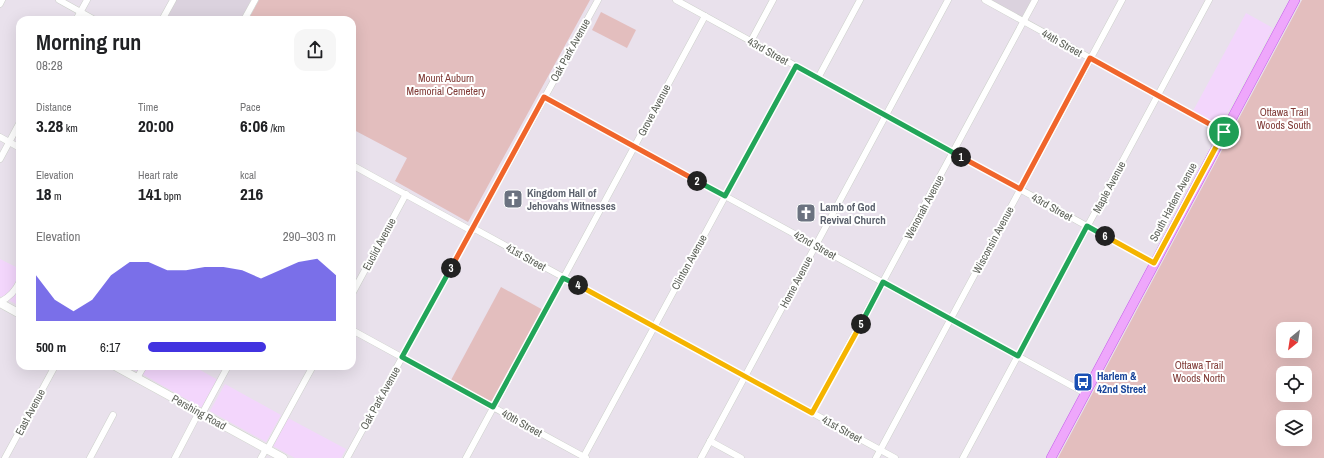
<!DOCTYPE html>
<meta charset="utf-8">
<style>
:root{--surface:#fff;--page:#f6f6f6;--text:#202124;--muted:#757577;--accent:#4233e0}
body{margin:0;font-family:"Archivo Narrow",sans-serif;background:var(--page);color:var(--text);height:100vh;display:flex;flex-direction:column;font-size:15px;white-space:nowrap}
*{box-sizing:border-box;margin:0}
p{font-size:13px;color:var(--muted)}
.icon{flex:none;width:22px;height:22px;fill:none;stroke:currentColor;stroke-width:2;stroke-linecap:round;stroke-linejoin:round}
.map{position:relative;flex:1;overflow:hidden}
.drawer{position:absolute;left:16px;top:16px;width:340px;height:354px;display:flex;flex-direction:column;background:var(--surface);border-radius:12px;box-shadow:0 4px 16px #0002}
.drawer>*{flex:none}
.needle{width:26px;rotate:210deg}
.buttons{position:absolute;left:1276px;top:322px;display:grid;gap:8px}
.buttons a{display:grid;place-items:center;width:36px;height:36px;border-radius:8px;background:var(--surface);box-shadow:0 4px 16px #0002;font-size:20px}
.pin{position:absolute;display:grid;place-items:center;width:34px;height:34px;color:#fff;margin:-17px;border:2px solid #fff;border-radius:50%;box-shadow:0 1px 4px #0007}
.km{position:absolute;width:20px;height:20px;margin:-10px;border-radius:50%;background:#222;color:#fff;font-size:11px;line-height:20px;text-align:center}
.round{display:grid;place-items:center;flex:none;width:42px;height:42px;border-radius:12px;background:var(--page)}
.summary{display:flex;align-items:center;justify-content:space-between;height:68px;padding:0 20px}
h1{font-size:22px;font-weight:800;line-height:30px}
.metrics{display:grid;grid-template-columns:repeat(3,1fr);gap:6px;height:68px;padding:4px 20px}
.metrics div{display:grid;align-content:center}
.metrics b{font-size:17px;font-weight:800}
.metrics small{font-size:11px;font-weight:400}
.metrics p{font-size:11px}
.chart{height:112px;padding:8px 20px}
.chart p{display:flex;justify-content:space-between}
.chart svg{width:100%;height:72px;margin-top:4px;fill:var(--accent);opacity:.7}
ul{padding:0 20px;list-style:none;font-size:13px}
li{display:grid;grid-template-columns:64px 48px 1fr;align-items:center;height:30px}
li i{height:10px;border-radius:5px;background:var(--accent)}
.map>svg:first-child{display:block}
.commercial{fill:#f3d6fc}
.education{fill:#dbd2de}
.green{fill:#e3bebe;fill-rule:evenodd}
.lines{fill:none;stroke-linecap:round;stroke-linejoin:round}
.minor-casing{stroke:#ccd0ca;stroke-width:7}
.secondary-casing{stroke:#cfd4cc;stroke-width:9}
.primary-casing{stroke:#c35cea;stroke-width:10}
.minor{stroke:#fff;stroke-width:6}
.secondary{stroke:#fff;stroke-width:8}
.primary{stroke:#eea7fb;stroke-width:9}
.split-1-casing{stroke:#fff;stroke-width:8}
.split-2-casing{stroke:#fff;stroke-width:8}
.split-3-casing{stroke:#fff;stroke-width:8}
.split-4-casing{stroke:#fff;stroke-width:8}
.split-5-casing{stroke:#fff;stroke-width:8}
.split-6-casing{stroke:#fff;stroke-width:8}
.split-7-casing{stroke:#fff;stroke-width:8}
.split-1{stroke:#f0652b;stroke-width:5}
.split-2{stroke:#22a559;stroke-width:5}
.split-3{stroke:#f0652b;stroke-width:5}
.split-4{stroke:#22a559;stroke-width:5}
.split-5{stroke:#f5b400;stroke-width:5}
.split-6{stroke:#22a559;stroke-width:5}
.split-7{stroke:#f5b400;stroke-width:5}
.labels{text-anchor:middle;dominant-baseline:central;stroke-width:4;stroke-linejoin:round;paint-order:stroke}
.street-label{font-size:11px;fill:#5d6159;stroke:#fff}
.park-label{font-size:11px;fill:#813c38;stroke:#fff}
.worship-label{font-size:11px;font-weight:bold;fill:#5b616d;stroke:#fff;text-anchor:start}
.transit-label{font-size:11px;font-weight:bold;fill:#164399;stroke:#fff;text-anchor:start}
</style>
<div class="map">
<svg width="1324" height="458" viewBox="0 0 1324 458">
<rect width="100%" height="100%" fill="#e9e1ec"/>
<g class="commercial">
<polygon points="1246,13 1273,28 1220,127 1193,111"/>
<polygon points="0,259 20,269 20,306 0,296"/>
<polygon points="128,366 193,366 218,380 202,408"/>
<polygon points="225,384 281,415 266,442 210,411"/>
<polygon points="288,418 346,449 341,458 295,458 273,446"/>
</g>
<g class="education">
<polygon points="176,0 251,0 241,20 165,20"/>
<polygon points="987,0 1034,0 1024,20"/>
</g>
<g class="green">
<polygon points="259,0 590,0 468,222 395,181 407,158 352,129 352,20 248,20"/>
<path d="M1302,0H1324V458H1058ZM1283,329H1305V351H1283ZM1283,373H1305V395H1283ZM1283,417H1305V439H1283Z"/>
<polygon points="601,12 636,30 627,48 592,30"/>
<polygon points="501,287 545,311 493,405 450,382"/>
</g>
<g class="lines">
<defs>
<g id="minor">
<polyline points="59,0 95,20"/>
<polyline points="676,0 1154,263"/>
<polyline points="985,0 1224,132"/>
<polyline points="0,4 2,0"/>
<polyline points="76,20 87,0"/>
<polyline points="162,20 173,0"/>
<polyline points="244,20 255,0"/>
<polyline points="751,41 773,0"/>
<polyline points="818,78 860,0"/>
<polyline points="544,97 1085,393"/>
<polyline points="0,137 20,148"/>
<polyline points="0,159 20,122"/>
<polyline points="352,165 472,231"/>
<polyline points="473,228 895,458"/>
<polyline points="352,294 406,194"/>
<path d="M0,302C10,297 15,291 20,281"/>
<polyline points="352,330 586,458"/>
<polyline points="137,378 144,366"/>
<polyline points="812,413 1035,0"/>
<polyline points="202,414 228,366"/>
<polyline points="710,441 741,458"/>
<polyline points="267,450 313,366"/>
<polyline points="5,458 55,366"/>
<polyline points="90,458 113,415"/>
<polyline points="175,458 199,412"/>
<polyline points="261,458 266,449"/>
<polyline points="347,458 598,0"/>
<polyline points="466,458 705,16"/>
<polyline points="583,458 796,66"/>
<polyline points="701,458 948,0"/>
<polyline points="876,458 1122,0"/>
<polyline points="963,458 1209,0"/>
</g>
<g id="secondary">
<polyline points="0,303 20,314"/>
<polyline points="115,366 283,458"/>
</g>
<polyline id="primary" points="1051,458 1295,0"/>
</defs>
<use href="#minor" class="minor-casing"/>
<use href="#secondary" class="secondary-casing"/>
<use href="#primary" class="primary-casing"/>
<use href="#minor" class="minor"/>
<use href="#secondary" class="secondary"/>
<use href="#primary" class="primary"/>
</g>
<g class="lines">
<defs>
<polyline id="split-1" points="961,157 1020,189 1090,58 1224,132"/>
<polyline id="split-2" points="697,181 725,196 796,66 961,157"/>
<polyline id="split-3" points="451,268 544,97 697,181"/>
<polyline id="split-4" points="451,268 402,357 493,407 563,278 578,285"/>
<polyline id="split-5" points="578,285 812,413 861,324"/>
<polyline id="split-6" points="861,324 883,282 1018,356 1087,226 1105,236"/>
<polyline id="split-7" points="1105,236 1154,263 1224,132"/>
</defs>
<use href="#split-1" class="split-1-casing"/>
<use href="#split-2" class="split-2-casing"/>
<use href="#split-3" class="split-3-casing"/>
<use href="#split-4" class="split-4-casing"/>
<use href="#split-5" class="split-5-casing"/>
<use href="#split-6" class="split-6-casing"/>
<use href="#split-7" class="split-7-casing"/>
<use href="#split-1" class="split-1"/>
<use href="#split-2" class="split-2"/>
<use href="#split-3" class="split-3"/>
<use href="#split-4" class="split-4"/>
<use href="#split-5" class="split-5"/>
<use href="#split-6" class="split-6"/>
<use href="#split-7" class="split-7"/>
</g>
<defs>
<symbol id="church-square" viewBox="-11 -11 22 22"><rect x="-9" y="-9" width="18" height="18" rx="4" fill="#6b7280" stroke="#fff"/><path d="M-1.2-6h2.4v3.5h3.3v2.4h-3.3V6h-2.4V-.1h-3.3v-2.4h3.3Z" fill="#fff"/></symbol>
<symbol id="bus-square" viewBox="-11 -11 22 22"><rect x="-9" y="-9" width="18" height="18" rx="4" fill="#1a4fb4" stroke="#fff"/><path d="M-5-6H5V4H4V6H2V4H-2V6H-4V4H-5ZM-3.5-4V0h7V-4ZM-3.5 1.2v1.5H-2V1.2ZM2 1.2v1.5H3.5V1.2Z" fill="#fff"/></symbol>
</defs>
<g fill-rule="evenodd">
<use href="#church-square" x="502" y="188" width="22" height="22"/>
<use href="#church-square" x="795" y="202" width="22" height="22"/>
<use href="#bus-square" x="1072" y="371" width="22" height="22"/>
</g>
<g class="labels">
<g class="street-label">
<text transform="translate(1062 43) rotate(29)">44th Street</text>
<text transform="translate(570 50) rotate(-61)">Oak Park Avenue</text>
<text transform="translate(768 51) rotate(29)">43rd Street</text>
<text transform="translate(654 110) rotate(-62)">Grove Avenue</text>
<text transform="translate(1109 187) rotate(-62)">Maple Avenue</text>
<text transform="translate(1173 202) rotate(-62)">South Harlem Avenue</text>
<text transform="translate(924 207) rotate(-62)">Wenonah Avenue</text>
<text transform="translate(1052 207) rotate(29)">43rd Street</text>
<text transform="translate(993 240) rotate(-62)">Wisconsin Avenue</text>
<text transform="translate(379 244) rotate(-62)">Euclid Avenue</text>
<text transform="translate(815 245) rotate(29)">42nd Street</text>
<text transform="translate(526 257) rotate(29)">41st Street</text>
<text transform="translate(689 262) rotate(-61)">Clinton Avenue</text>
<text transform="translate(796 282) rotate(-62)">Home Avenue</text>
<text transform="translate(380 398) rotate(-61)">Oak Park Avenue</text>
<text transform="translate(30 412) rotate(-62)">East Avenue</text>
<text transform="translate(199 412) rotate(29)">Pershing Road</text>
<text transform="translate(522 423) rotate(29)">40th Street</text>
<text transform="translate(842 429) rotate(29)">41st Street</text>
</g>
<g class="park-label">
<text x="446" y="78">Mount Auburn<tspan x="446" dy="13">Memorial Cemetery</tspan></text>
<text x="1284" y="112">Ottawa Trail<tspan x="1284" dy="13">Woods South</tspan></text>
<text x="1199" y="365">Ottawa Trail<tspan x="1199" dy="13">Woods North</tspan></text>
</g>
<g class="worship-label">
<text x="527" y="193">Kingdom Hall of<tspan x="527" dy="13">Jehovahs Witnesses</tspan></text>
<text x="820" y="207">Lamb of God<tspan x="820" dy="13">Revival Church</tspan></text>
</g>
<g class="transit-label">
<text x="1097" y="376">Harlem &amp;<tspan x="1097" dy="13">42nd Street</tspan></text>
</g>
</g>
</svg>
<div class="buttons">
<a><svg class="needle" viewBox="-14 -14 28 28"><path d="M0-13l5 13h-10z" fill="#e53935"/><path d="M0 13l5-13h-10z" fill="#757577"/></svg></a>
<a><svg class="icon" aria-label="locate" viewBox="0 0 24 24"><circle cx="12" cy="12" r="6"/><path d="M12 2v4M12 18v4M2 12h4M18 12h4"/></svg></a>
<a><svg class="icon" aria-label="layers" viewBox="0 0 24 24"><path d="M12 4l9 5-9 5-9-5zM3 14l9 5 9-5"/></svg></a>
</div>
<div class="pin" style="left:1224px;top:132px;background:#1e9e55"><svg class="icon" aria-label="arrive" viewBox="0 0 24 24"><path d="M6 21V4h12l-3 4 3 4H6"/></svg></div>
<b class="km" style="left:961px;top:157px">1</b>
<b class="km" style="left:697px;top:181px">2</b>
<b class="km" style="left:451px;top:268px">3</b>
<b class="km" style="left:578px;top:285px">4</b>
<b class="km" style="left:861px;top:324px">5</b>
<b class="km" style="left:1105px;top:236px">6</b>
<section class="drawer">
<div class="summary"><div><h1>Morning run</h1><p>08:28</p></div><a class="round"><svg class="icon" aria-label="share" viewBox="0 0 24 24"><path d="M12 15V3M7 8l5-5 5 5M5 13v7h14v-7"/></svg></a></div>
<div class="metrics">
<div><p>Distance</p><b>3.28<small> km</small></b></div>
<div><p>Time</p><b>20:00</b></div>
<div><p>Pace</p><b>6:06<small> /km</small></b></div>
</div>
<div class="metrics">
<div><p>Elevation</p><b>18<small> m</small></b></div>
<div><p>Heart rate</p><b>141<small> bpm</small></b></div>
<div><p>kcal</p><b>216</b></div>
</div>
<div class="chart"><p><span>Elevation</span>290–303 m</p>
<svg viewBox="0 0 160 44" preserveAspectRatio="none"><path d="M0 44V16L10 31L20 38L30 31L40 16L50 8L60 8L70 13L80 13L90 11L100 11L110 13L120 18L130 13L140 8L150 6L160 16V44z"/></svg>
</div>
<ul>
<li><b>500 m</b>6:17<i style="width:63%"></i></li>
</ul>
</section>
</div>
